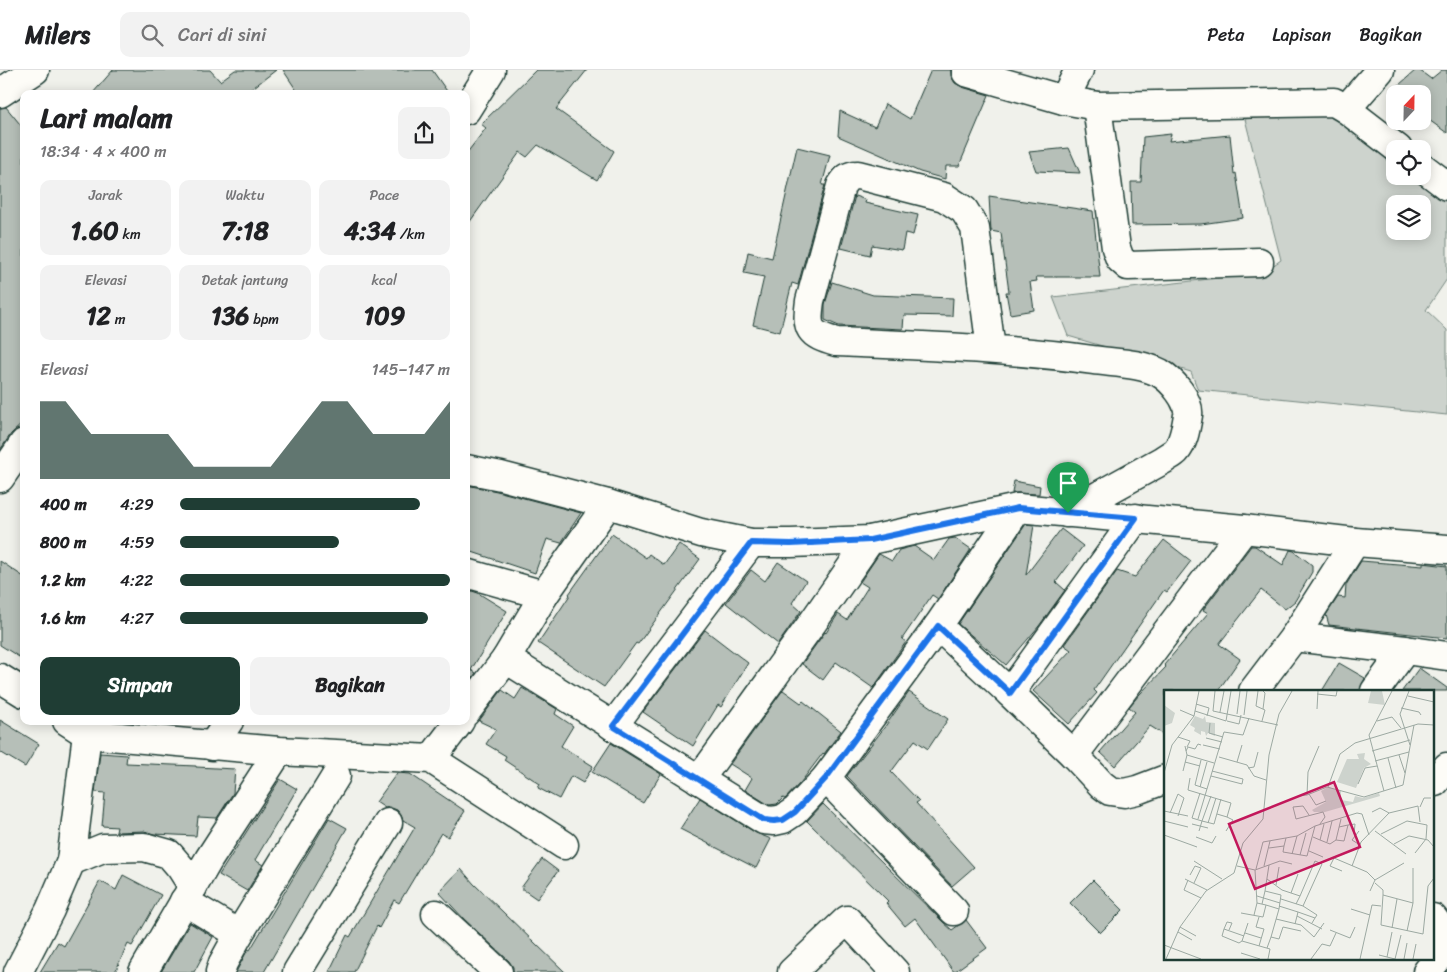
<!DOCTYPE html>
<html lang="id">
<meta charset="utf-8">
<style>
:root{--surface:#fff;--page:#f2f2f2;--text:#202124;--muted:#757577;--line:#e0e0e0;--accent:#1f3d34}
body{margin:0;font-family:Sriracha,sans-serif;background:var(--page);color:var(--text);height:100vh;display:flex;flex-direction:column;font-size:19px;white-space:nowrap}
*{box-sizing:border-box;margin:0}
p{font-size:16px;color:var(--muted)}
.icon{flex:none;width:28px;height:28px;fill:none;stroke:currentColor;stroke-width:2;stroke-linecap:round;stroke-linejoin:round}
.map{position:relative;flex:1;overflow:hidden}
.side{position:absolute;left:20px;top:20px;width:450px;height:635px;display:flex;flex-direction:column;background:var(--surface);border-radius:10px;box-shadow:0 2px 12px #0003}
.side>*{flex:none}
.needle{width:32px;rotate:22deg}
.buttons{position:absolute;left:1386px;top:15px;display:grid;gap:10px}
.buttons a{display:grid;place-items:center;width:45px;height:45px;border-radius:10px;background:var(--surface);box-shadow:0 2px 12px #0003;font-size:25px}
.pin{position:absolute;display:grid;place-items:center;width:42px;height:42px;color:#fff;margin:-51px -21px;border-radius:50% 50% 50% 0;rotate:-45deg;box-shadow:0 0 5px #0007}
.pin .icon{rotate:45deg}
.round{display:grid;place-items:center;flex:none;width:52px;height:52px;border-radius:10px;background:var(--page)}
.overview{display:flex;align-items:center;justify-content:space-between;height:85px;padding:0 20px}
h1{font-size:28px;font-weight:700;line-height:38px}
.stats{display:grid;grid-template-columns:repeat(3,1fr);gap:8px;height:85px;padding:5px 20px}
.stats div{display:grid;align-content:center;border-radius:10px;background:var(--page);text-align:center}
.stats b{font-size:25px;font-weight:700}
.stats small{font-size:14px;font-weight:400}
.stats p{font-size:14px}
.chart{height:140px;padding:10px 20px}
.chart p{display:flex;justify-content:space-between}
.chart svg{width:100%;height:90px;margin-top:5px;fill:var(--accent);opacity:.7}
.primary-button{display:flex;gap:10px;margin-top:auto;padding:10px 20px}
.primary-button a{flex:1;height:58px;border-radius:10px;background:var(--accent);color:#fff;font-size:20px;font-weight:700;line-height:58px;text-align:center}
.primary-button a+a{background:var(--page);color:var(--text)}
ul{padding:0 20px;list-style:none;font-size:16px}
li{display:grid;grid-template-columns:80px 60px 1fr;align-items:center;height:38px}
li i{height:12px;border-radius:6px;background:var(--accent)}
header{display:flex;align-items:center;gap:30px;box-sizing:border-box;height:70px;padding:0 25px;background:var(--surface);border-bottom:1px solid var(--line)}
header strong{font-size:24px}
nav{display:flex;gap:28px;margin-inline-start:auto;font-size:18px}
.search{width:350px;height:45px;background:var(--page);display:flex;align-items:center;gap:12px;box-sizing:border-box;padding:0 18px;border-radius:10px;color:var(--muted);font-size:19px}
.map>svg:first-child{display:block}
.green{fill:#cdd3cd;stroke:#768880;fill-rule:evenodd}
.building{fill:#b6bfb8;stroke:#1f3d34}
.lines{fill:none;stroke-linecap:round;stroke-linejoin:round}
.minor-casing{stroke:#1f3d34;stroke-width:31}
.minor{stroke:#fdfcf7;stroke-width:28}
.route-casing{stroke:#fff;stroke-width:10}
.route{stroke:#1a73e8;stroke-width:6}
.inset-road{fill:none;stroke:#9ca9a2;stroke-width:1}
.view{fill:#c2185b;fill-opacity:0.15;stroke:#c2185b;stroke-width:2.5}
.inset-edge{fill:none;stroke:#1f3d34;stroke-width:2.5}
</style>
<header>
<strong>Milers</strong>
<div class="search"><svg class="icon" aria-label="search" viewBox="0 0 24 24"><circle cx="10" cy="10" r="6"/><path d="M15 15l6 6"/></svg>Cari di sini</div>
<nav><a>Peta</a><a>Lapisan</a><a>Bagikan</a></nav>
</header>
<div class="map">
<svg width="1447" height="902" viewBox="0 0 1447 902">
<rect width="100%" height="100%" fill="#f0f1eb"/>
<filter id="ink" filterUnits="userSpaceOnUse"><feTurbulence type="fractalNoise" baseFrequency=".02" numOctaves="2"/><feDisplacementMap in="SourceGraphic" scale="10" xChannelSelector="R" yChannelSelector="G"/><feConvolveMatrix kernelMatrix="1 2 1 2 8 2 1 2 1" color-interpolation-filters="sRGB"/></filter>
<g filter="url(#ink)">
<path class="green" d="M1346,39L1395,79V106H1422L1447,116V209L1426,240L1447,260V345L1198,320L1191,302L1068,266L1053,227L1262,203L1281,190L1245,49ZM1395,134H1422V161H1395Z"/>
<g class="building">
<polygon points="113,0 210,0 220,11 235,0 276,0 245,24 92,24"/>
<polygon points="283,0 432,0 449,24 299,24"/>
<polygon points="536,0 587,0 556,39 614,81 597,110 538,75 527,87 520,82 466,157 466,84 486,58 481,54"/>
<polygon points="931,0 951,0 951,6 955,13 962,17 989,25 959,96 946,96 945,109 920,102 838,66 840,41 875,57 885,34 910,49"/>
<polygon points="1416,0 1419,0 1431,9 1442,0 1447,0 1447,63 1422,45 1422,24 1412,24 1399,15"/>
<polygon points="6,37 24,59 24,352 11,364 0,380 0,38"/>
<polygon points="1171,64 1169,71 1230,65 1234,104 1236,103 1243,148 1201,154 1132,155 1131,112 1141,112 1143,67"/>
<polygon points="797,77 830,85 822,115 825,115 798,215 792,213 780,262 753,255 764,207 744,203 748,182 772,188"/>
<polygon points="1069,78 1080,103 1036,101 1029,82"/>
<polygon points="855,126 866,130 865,133 918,145 913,165 905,163 902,180 872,175 870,185 841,178"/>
<polygon points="989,126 1093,141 1100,207 1036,207 1037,211 1030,212 1034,240 1010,244 1006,222 1009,222 1001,163 991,161"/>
<polygon points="832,212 873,225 953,228 952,246 904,245 903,259 839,256 825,250 825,234"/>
<polygon points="1014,411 1040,416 1039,424 1012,423"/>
<polygon points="466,415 497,421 581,443 561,473 547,469 535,503 466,480"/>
<polygon points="1026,454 1034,455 1026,505 1061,459 1083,476 1056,512 1065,520 1039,556 1006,595 958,554"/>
<polygon points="612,464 646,488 649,484 664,495 679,474 700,489 638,574 636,573 604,617 538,573 570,525 569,524"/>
<polygon points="955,468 971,479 938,529 932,525 902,569 906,572 873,618 836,592 823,610 802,594 825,562 826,563 838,544 847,550 868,517 860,512 879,484 892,491 899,480 914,476 934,490 949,469"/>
<polygon points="1164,470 1191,491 1167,522 1164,520 1094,620 1097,623 1069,654 1033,621 1071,580 1064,575 1117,501 1135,507"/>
<polygon points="1251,476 1255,476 1283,495 1290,480 1294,481 1312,495 1312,502 1295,531 1285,539 1261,520 1219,574 1240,589 1218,621 1166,621 1166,666 1150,656 1115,696 1100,682 1135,642 1129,637 1139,625 1166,597 1164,595 1208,543 1203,540"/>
<polygon points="0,491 24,507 24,590 0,575"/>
<polygon points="1361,491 1423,496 1423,493 1447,496 1447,568 1329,555 1326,545 1338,527 1345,528 1346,515"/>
<polygon points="778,492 806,511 792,533 801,541 778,574 726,533 751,500 765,511"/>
<polygon points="466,519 478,523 507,541 471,600 476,603 466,616"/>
<polygon points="705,560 748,593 721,637 718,635 693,676 643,642"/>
<polygon points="1339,593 1365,608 1360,621 1322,621"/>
<polygon points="1419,598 1447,618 1447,621 1402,621"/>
<polygon points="522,618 557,639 555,644 573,656 561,676 593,696 583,713 571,706 559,729 538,718 540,714 504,690 506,686 486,674 496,659 479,651 502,620 515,629"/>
<polygon points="783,620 801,633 803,631 841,661 824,684 823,683 801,712 785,729 783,728 777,734 769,735 745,720 752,708 730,694"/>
<polygon points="909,622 948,649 928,679 915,670 891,702 919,731 916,733 974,797 952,816 847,706 884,658"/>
<polygon points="0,650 39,674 25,697 0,682"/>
<polygon points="611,673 661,704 643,733 592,702"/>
<polygon points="100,683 127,685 126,693 196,696 196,697 235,699 233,723 217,748 198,747 196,766 154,764 144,761 116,762 117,757 102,756 105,723 95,722"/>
<polygon points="397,703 410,704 465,741 448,767 441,763 399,833 394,830 379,858 377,856 354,902 329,902 347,865 350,867 415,757 403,750 401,745 397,740 389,737 385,738 376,732"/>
<polygon points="280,709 297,719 255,790 263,795 247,821 219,805"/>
<polygon points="700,728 756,763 771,769 756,798 680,759"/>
<polygon points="823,734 943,852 952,860 966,850 987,878 954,902 915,848 905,856 886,833 888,831 807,751"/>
<polygon points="329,748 347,758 264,902 236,902 248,879 250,880"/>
<polygon points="542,789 558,801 537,829 521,818"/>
<polygon points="461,799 474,814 565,902 513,902 513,897 509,891 464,849 439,822"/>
<polygon points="123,805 161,825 132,876 128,874 115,902 40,902 58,872 64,876 100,811 116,820"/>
<polygon points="1093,810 1123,840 1100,863 1070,833"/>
<polygon points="190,853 213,867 194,902 161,902"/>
</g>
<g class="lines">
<defs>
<g id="minor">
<polyline points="966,2 1064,30 1079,0"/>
<polyline points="0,23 35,0"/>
<polyline points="1064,30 1097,36 1334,32 1346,39 1398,79"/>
<polyline points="1097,36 1116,178 1120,189 1128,196 1259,192"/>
<polyline points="1346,39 1380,0"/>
<polyline points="466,40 491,0"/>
<polyline points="1422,97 1447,116"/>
<path d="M991,279L975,158L964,140L944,127L858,105C849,105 846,108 841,116L810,231C806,260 809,264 836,272C922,276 1008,278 1093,290C1115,293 1141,293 1160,303C1172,310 1190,331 1188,345C1186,357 1184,372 1176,381C1173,384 1167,387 1163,390L1067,443"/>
<polyline points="466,399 501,406 608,434 701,463 751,473 791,473 870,470 1018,438 1244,459 1355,472 1447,479"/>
<polyline points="0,408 24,373"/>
<polyline points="466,503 544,525 608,434"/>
<polyline points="544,525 506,589 764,750 774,751 783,749 795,741 826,708 938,556 1018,438"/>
<polyline points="938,556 1010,623 1136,448"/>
<polyline points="1294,567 1405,580 1375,621"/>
<polyline points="1405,580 1447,586"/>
<polyline points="0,608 24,623"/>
<polyline points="1253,621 1294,567 1355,472"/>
<polyline points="1010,623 1074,685 1102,715 1110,721 1124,723 1137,720 1166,709"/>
<polyline points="466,642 506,589"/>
<polyline points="67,651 87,664 279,681 431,689 564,775"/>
<polyline points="613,656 751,473"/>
<polyline points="212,676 229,651"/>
<polyline points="1074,685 1244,459"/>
<polyline points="431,689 460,651"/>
<polyline points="826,708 954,841"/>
<polyline points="699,710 813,552 870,470"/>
<polyline points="1435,712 1447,697"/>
<polyline points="71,791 103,778 144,777 169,784 181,798 193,817"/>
<polyline points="184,831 239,864 223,893 220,902"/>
<polyline points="436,844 498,902"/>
<polyline points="1433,848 1447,867"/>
<polyline points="239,864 336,706"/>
<polyline points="18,902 50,840 71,791 87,664"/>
<polyline points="143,902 209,789 279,681"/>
<polyline points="297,902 388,753"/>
<polyline points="792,902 847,850 895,902"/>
<polyline points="1427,902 1447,877"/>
</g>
</defs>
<use href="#minor" class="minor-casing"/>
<use href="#minor" class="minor"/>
</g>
</g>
<g class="lines" filter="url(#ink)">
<defs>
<polygon id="route" points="1018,438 1136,448 1010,623 938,556 826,708 795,742 783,750 774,751 764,750 613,656 751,473 791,474 870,470"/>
</defs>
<use href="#route" class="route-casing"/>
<use href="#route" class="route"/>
</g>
<g transform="translate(1164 620)">
<rect width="270" height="270" fill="#f0f1eb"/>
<path d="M207,1H218L221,15L204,13ZM0,15L11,23L8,33L0,36ZM31,26L39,29L41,26L42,32L51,33V46L44,43L42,46L41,42L37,41V45L30,41L31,38L26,35ZM201,63L200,69L207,74L200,78L192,98L173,92L183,69H195L193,64ZM164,97L177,101V110L189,112L191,106L199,108L215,103L216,106L161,122H150L148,120L162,112L157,101Z" fill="#cdd3cd"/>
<path class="inset-road" d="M51,1L49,21L114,35M94,1L92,16L101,20L98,31M245,1L236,24L246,55M153,4L172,6L173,1M244,6L270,12M32,14L45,18L43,26M237,18L255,22L257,25M99,19L101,3L99,1M153,19L154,1M16,20L30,26M31,21L62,31L67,1M56,22L60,1M73,24L76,1M80,25L83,1M63,31L75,34L77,25M213,31L228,27L237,38M46,33L45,43L59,47M14,47L26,51L23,57M42,48L58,52M39,55L56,59M21,56L23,65L50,73M22,61L24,57L31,59L34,54L37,55M208,61L246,50M235,65L241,83M55,67L83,75L90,86L102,90M224,68L232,98M37,70L31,95L43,99M211,71L245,62M21,72L36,76M73,72L78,55M84,78L90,77L94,62M19,81L23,65M0,83L8,55L30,26L35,1M47,86L78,94L79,89L48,81M26,88L24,100L67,113L63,127L53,124M194,94L201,78L213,76M36,97L43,72M164,97L176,64L191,53L254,34L270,35M220,101L205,45L228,1M36,103L28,128L38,131L47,106M145,104L152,115L162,111M143,105L163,97L200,107L239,95L250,35M135,106L143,105L144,82L155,56M256,117L260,108H267M0,121L24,126M208,122L216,118L225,123M6,123L14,104L20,108L14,126M145,125L139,116L129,117L132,129L159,122L161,127L156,134M34,129L60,42L79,45L85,28M0,131L24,137M44,133L52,108M28,134L44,138M184,135L191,134L190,144M35,141L38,131L50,134L57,109M62,141L69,130L63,127M195,141L188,150L196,155M211,141L242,164M217,144L243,131L263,135L262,149L251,163M0,145L33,157M32,147L48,153L52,146M149,147L156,150L160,134M156,150L166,154L172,150L177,129M172,150L180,151L184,135L175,137M163,152L168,131M230,154L245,146L264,150L270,157M120,156L119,162L143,166L151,136M105,158L120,156L122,148M145,161L159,167M128,164L133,146M136,165L142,143M30,171L58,189M73,176L91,180L116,171L128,174M100,176L106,151M188,176L197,152L225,123L254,116L256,132M92,179L99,152L133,146L151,136L193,123L198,124L205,145M91,180L93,213M178,181L166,176L170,168L203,182L211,190M26,185L31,176L37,178L30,193M21,189L43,200M103,189L118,200L136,206L132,214M24,190L20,200L37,208M211,193L219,200V205L249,213M112,195L115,177M101,201L105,175M206,201L211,190L240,173M127,203L134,184M219,205L217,235L259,244L264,196L270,188M93,206L116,213M117,209L139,216L158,174L151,171L136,206M98,214L101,201L117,205L115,219M102,215L115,219L107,247M115,216L134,222L131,234M139,216L153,225L151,228M187,219L206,225M134,222L151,228L148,233M77,223L99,227L102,215L93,213L90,225M133,226L158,239M112,229L137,235L150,247L160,233M84,233L78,251L106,259L104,269M16,237L32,246M228,238L233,209M60,239L58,246L75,253L78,251M65,240L68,233L63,232L60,239L80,246M166,240L186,248L191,237M243,241L249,213V178M14,242L28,250M81,243L97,248M0,255L37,269M95,256L100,239L92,237L95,227M103,258L107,247L115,249L119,237L137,241M77,263L96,269M215,265L231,269M223,267L228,242M2,269L16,237L42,201L70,183L79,153L99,129L105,65L115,24L128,1M147,269L158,254L166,256L172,243M196,269L208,215L217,216M231,269L237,245M240,269L243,253M249,269L252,254"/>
<path class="view" d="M170,92L196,157L91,199L65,134Z"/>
<rect width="270" height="270" class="inset-edge"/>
</g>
</svg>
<div class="buttons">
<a><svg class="needle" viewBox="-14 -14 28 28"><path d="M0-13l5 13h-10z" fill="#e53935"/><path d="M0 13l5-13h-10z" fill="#757577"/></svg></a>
<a><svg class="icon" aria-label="locate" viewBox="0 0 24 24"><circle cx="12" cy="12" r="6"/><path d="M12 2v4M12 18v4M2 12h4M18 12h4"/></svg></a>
<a><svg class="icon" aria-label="layers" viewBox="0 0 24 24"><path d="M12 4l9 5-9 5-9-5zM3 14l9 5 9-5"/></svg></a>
</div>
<div class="pin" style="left:1068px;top:443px;background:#1e9e55"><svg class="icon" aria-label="arrive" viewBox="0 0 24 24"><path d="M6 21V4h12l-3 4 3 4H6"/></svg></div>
<section class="side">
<div class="overview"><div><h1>Lari malam</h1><p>18:34 · 4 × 400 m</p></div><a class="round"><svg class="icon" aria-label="share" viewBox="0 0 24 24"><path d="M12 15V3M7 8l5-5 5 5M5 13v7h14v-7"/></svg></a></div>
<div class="stats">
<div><p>Jarak</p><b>1.60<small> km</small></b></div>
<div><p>Waktu</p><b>7:18</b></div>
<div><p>Pace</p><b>4:34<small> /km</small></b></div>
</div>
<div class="stats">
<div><p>Elevasi</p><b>12<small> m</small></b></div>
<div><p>Detak jantung</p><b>136<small> bpm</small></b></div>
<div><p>kcal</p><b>109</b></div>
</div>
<div class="chart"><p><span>Elevasi</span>145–147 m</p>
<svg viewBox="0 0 160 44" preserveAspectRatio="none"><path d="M0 44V6L10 6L20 22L30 22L40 22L50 22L60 38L70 38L80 38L90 38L100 22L110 6L120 6L130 22L140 22L150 22L160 6V44z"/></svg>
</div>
<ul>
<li><b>400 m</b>4:29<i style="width:89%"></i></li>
<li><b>800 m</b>4:59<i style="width:59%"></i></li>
<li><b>1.2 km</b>4:22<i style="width:100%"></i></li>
<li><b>1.6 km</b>4:27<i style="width:92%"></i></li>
</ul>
<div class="primary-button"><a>Simpan</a><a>Bagikan</a></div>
</section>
</div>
